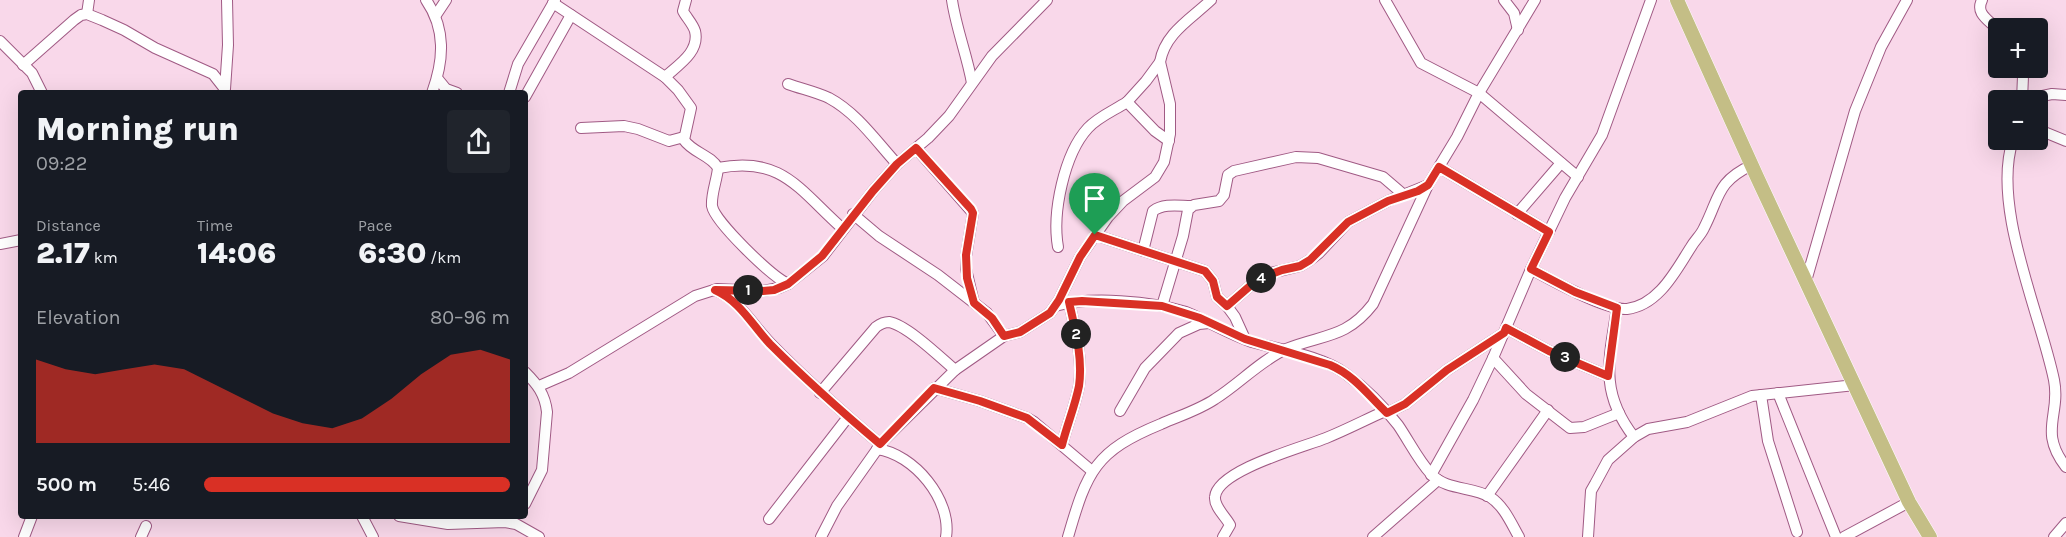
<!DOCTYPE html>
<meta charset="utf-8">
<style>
:root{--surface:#171b24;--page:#20242c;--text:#f1f3f6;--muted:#9ea1a6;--accent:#d93025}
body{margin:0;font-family:Karla,sans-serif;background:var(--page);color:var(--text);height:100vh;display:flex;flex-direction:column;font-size:22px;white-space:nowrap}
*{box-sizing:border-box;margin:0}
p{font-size:20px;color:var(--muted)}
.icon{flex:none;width:33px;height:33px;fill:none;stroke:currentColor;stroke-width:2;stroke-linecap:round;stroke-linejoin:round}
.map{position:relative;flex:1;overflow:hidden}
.panel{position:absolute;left:18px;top:90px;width:510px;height:429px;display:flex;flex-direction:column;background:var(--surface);border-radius:6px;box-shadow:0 6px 24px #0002}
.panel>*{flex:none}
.fabs{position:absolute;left:1988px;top:18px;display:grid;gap:12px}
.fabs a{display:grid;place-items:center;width:60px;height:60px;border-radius:6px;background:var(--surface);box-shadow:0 6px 24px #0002;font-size:30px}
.pin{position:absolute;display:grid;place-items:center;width:51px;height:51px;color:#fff;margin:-62px -26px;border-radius:50% 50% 50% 0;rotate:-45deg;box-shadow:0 0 6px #0007}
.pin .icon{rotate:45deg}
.km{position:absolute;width:30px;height:30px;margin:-15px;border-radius:50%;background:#222;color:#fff;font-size:16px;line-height:30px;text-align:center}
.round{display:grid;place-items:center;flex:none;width:63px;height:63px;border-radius:6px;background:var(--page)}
.head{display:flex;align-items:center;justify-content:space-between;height:102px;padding:0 18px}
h1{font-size:33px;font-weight:800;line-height:45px}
.stats{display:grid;grid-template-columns:repeat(3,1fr);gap:9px;height:102px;padding:6px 18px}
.stats div{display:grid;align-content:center}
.stats b{font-size:30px;font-weight:800}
.stats small{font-size:16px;font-weight:400}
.stats p{font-size:16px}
.chart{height:168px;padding:12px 18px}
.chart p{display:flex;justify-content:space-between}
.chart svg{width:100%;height:108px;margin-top:6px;fill:var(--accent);opacity:.7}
ul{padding:0 18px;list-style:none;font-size:20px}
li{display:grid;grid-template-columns:96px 72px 1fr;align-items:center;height:45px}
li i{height:15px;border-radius:8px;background:var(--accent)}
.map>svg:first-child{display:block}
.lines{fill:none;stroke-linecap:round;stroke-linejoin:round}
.minor-casing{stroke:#a05a84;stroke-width:12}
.major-casing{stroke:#fff;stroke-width:15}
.minor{stroke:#fff;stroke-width:10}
.major{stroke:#c4be86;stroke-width:14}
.route-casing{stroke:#fff;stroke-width:12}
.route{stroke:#d93025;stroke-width:8}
</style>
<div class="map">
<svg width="2066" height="537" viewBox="0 0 2066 537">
<rect width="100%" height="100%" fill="#f9d8ea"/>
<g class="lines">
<defs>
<g id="minor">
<path d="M426,0C446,29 444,60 432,93"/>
<path d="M952,0C956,28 967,55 972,83"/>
<polyline points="1385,0 1421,63 1479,93 1578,177"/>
<polyline points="1504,0 1514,13 1518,30"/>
<path d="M1982,0C1975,14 1989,20 1998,30"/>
<path d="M553,3L665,77L678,90L691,108L684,140C693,153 711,155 718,168C717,180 711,194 712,206C715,222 771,276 788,284"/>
<polyline points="87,14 89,0"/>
<polyline points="436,15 446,0"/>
<polyline points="0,41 32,73 42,93"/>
<polyline points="23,65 74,20 81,15 87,14 102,20 124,30 155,48 213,74 224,88"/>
<polyline points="2021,68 2023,76 2022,100"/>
<path d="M665,77C678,65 700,52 695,31C693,24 686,17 683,11L686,0"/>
<polyline points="437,78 446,89 457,93"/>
<path d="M788,84C802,89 816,92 829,98C857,113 876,141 897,164"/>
<polyline points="225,89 228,45 227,0"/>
<polyline points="509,93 518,64 555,0"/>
<polyline points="525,97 571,15"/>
<polyline points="2022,100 2052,94 2066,95"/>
<polyline points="1127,102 1146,81 1160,62"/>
<polyline points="581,128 624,126 638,129 669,141 684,137"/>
<polyline points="2037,129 2066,141"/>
<path d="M2013,140C1991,206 2040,312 2054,380C2061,415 2038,431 2066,467"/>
<polyline points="916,148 973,213 966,256 966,269 974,303"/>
<polyline points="1439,167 1549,232"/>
<path d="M718,168C782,155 800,191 843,229"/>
<polyline points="853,214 879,236 938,275 987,313 1004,336"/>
<polyline points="1517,214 1561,163"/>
<polyline points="1095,235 1205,271 1213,281 1217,297 1227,306 1235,317 1245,339"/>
<polyline points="0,244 21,240"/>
<path d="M1058,247C1052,213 1064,154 1088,128C1098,117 1115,110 1127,102L1155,131L1169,141"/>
<path d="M1143,251L1153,211C1164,203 1179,206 1191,206"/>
<path d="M1531,269C1549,279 1608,311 1627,309C1659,305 1676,270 1691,247C1695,240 1701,235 1704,228C1720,197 1716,182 1752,165"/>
<polyline points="1806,281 1855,111 1881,47 1907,0"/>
<path d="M715,290C741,301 752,325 771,344C806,380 842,412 880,444"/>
<path d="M1055,306C1089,296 1152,301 1186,312C1208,321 1229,334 1252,342C1281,350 1322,356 1346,374C1365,388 1384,407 1398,425C1409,441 1418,460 1431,474C1447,491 1472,486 1490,497C1504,506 1511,523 1519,537"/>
<polyline points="1162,306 1183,236 1188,210 1194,205 1219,201 1224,195 1228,175 1234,171 1296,157 1318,158 1383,177 1404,195"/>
<polyline points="1227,306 1258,279 1267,274 1300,266 1310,260 1319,253 1348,222 1388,201 1428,185"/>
<path d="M1617,308C1609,359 1599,392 1634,437"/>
<polyline points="1506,328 1549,351 1608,376"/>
<polyline points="1493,358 1526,394 1570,428 1584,427 1619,413"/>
<path d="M525,372C537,384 545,394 547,412L542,470L525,504"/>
<polyline points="539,386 569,373 695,296 717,289 763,291 779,288 788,284 823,256 873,191 897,164 928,138 949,116 992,56 1047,0"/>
<polyline points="934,388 980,401 1027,418 1034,422 1092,471"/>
<path d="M820,393L876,327C880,324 884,322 889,322C907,325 941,358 955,370"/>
<polyline points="1778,393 1836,537"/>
<polyline points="1761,395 1768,441 1797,532"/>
<polyline points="1120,411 1145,368 1179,333 1199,324 1209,323"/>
<polyline points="1387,413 1405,404 1447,370 1504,333"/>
<path d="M1062,445C1067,425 1075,406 1079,386C1083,358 1075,329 1069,302"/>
<path d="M877,449C914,454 952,500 946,537"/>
<polyline points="1431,475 1473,400 1493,358 1531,269 1565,198 1602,135 1651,0"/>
<polyline points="1487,496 1548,410"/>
<polyline points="362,516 373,537"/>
<polyline points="399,516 448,524 505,522 516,524 539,537"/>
<polyline points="769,519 848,417"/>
<polyline points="24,537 32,516"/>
<polyline points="141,537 146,526"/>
<path d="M821,537L837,506L883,441L955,370L1004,336L1020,332L1050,313L1059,300L1080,257L1108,217L1123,201L1155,177L1164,162L1170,134V104L1160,62C1165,33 1191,19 1211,0"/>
<path d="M1068,537C1087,471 1095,451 1161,424C1179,416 1199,410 1215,399C1239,384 1260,361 1286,349C1323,334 1346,339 1373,304L1428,185L1457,137L1479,93L1535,0"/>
<path d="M1223,537L1230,525C1226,517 1214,507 1215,497C1217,470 1304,447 1326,438C1346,430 1365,420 1385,411"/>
<polyline points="1373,537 1438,480"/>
<polyline points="1588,537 1591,491 1595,484 1608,460 1634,437 1648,429 1687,422 1752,396 1855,385"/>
<polyline points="1844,537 1909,502"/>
<polyline points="2054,537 2066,523"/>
</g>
<polyline id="major" points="1677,0 1757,177 1909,502 1930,537"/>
</defs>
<use href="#minor" class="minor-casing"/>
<use href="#major" class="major-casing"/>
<use href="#minor" class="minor"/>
<use href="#major" class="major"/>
</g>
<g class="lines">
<defs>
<path id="route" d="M916,148L971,209L973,213L966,255L967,278L974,303L992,318L1004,336L1020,332L1050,313L1059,300L1080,257L1095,235L1205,271L1213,281L1217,297L1227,306L1258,279L1282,270L1300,266L1310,260L1348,222L1388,201L1418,191L1428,185L1439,167L1549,232L1531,269L1575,292L1617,308L1608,376L1549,351L1506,328L1504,333L1447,370L1405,404L1387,413C1369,396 1354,375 1330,365L1245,339L1200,318L1162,306L1082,301L1069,302C1075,329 1083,358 1079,386C1075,406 1067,425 1062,445L1027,418L980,401L934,388L880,444C842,412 806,380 770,344C752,325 740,301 715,290L763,291L774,290L788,284L822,256L873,191L897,164Z"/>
</defs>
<use href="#route" class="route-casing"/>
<use href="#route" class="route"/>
</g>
</svg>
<div class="fabs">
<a>+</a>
<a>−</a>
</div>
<div class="pin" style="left:1095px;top:235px;background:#1e9e55"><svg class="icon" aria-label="arrive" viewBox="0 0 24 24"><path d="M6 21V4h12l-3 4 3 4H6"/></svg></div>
<b class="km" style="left:748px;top:290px">1</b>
<b class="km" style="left:1076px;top:334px">2</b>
<b class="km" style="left:1565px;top:357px">3</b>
<b class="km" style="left:1261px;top:278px">4</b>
<section class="panel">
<div class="head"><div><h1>Morning run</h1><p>09:22</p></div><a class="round"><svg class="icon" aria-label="share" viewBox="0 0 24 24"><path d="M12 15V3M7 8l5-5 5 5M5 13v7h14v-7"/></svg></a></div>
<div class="stats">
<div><p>Distance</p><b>2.17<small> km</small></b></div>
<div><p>Time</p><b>14:06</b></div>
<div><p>Pace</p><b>6:30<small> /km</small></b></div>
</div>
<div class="chart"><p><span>Elevation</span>80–96 m</p>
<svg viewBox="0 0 160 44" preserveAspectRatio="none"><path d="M0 44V10L10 14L20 16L30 14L40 12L50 14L60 20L70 26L80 32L90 36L100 38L110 34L120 26L130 16L140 8L150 6L160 10V44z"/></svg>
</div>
<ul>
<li><b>500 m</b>5:46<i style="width:100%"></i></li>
</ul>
</section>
</div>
